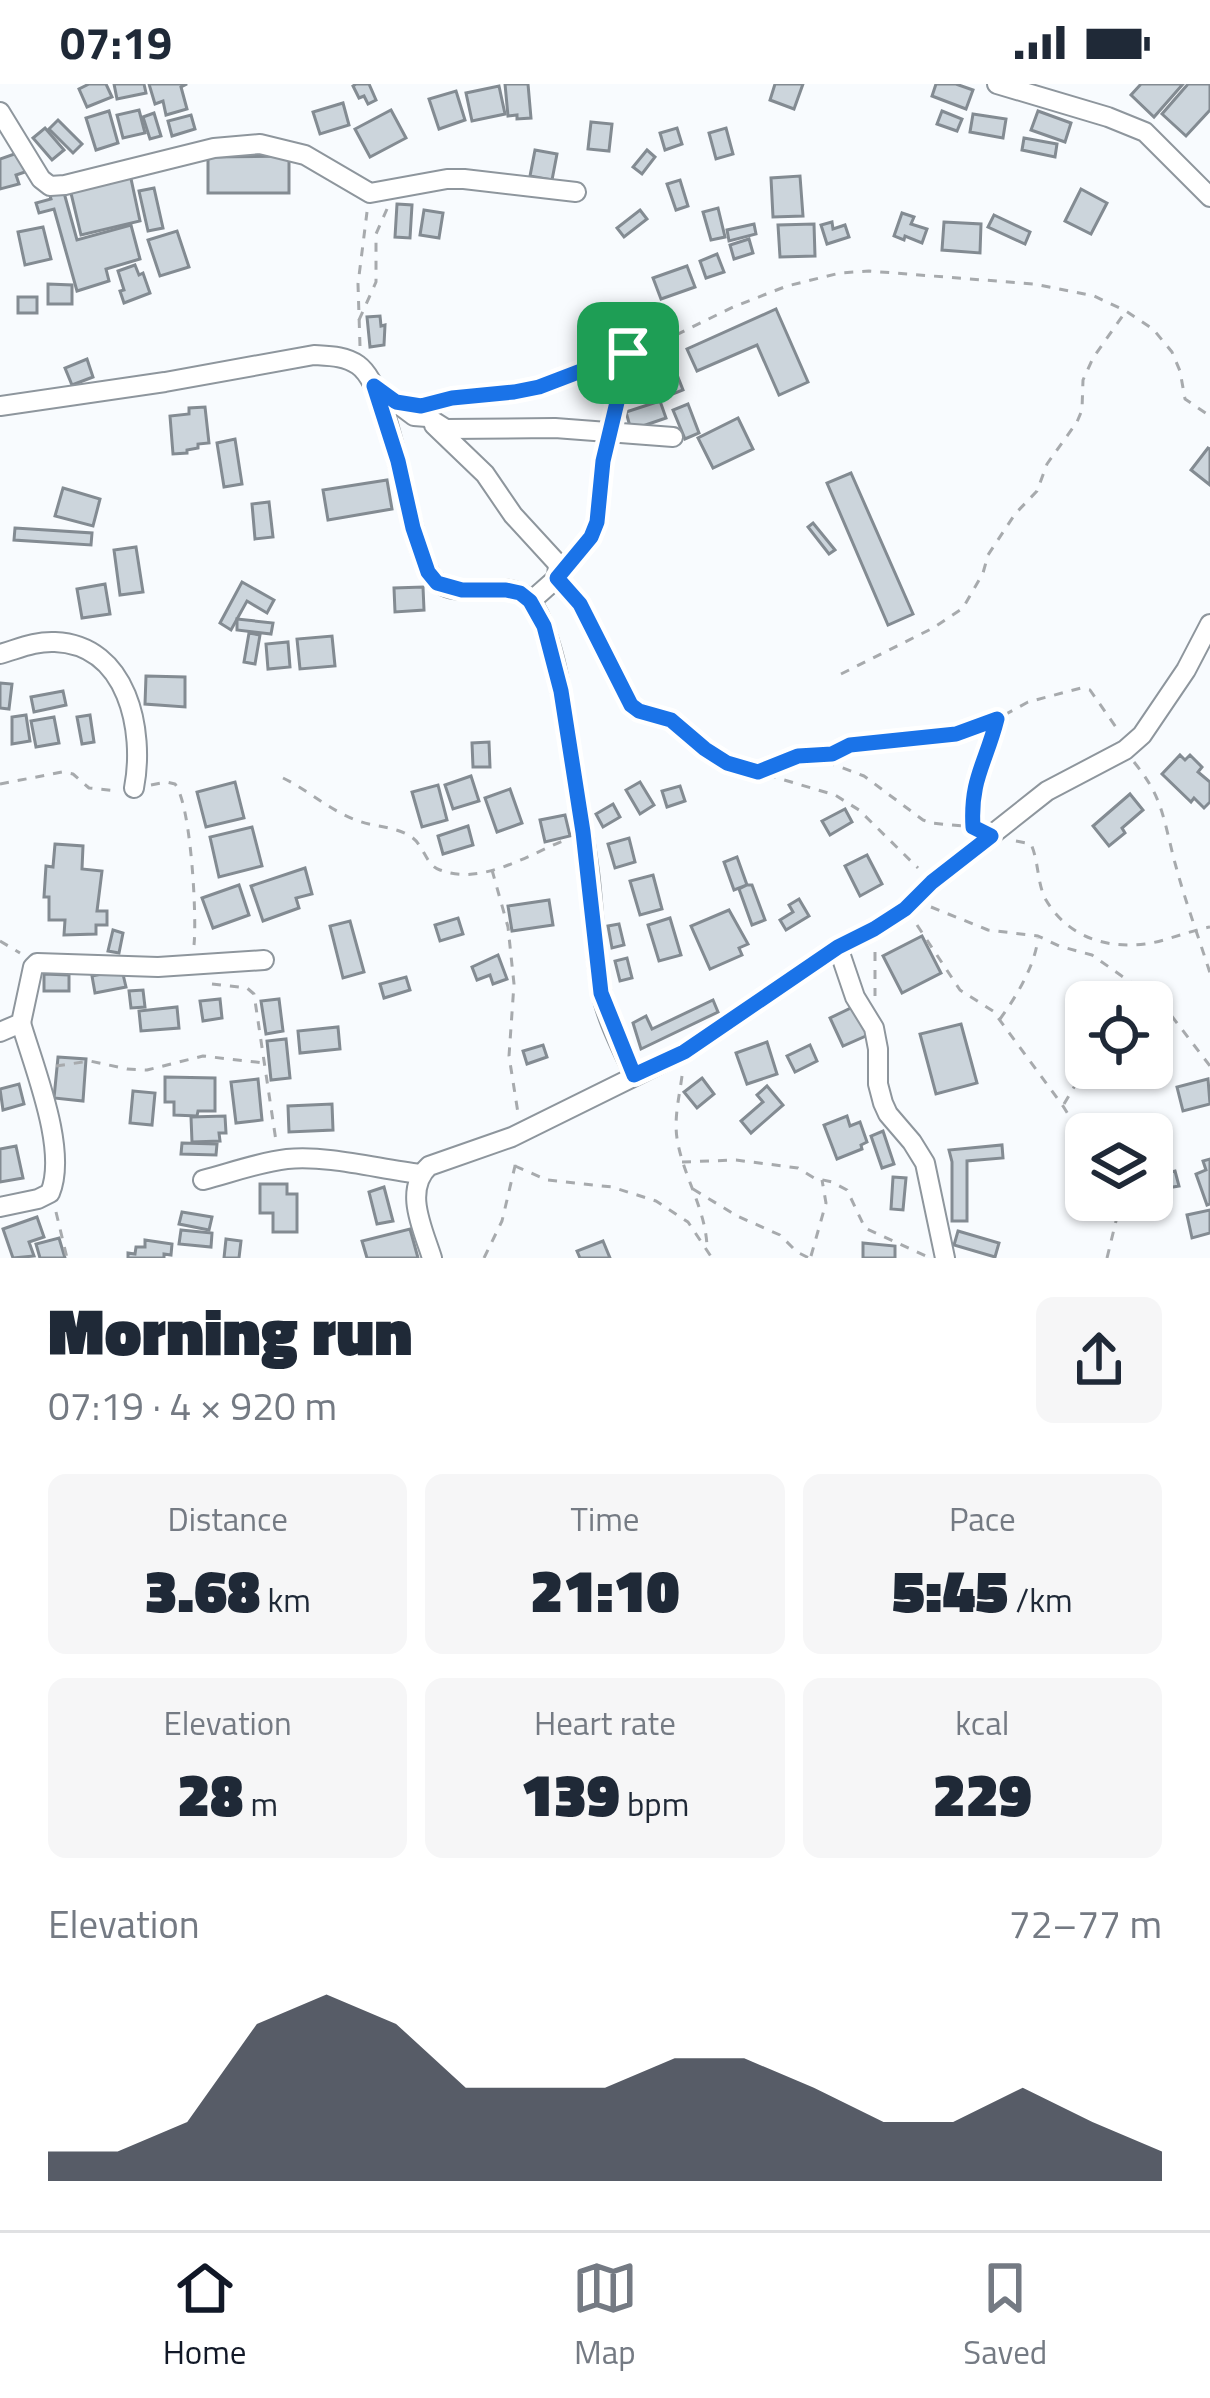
<!DOCTYPE html>
<meta charset="utf-8">
<style>
:root{--surface:#fff;--page:#f6f6f7;--text:#1f2937;--muted:#747a83;--line:#e0e1e3;--accent:#111827}
body{margin:0;font-family:"Titillium Web",sans-serif;background:var(--page);color:var(--text);height:100vh;display:flex;flex-direction:column;font-size:45px;white-space:nowrap}
*{box-sizing:border-box;margin:0}
p{font-size:39px;color:var(--muted)}
.icon{flex:none;width:66px;height:66px;fill:none;stroke:currentColor;stroke-width:2;stroke-linecap:round;stroke-linejoin:round}
.map{position:relative;height:1174px;overflow:hidden}
.side{display:flex;flex-direction:column;background:var(--surface);flex:1}
.side>*{flex:none}
.controls{position:absolute;left:1065px;top:897px;display:grid;gap:24px}
.controls a{display:grid;place-items:center;width:108px;height:108px;border-radius:18px;background:var(--surface);box-shadow:0 3px 9px #0004;font-size:60px}
.pin{position:absolute;display:grid;place-items:center;width:102px;height:102px;color:#fff;margin:-51px;border-radius:24px;box-shadow:0 6px 18px #0006}
.round{display:grid;place-items:center;flex:none;width:126px;height:126px;border-radius:18px;background:var(--page)}
.head{display:flex;align-items:center;justify-content:space-between;height:204px;padding:0 48px}
h1{font-size:66px;font-weight:800;line-height:90px}
.figures{display:grid;grid-template-columns:repeat(3,1fr);gap:18px;height:204px;padding:12px 48px}
.figures div{display:grid;align-content:center;border-radius:18px;background:var(--page);text-align:center}
.figures b{font-size:60px;font-weight:800}
.figures small{font-size:33px;font-weight:400}
.figures p{font-size:33px}
.chart{height:336px;padding:24px 48px}
.chart p{display:flex;justify-content:space-between}
.chart svg{width:100%;height:216px;margin-top:12px;fill:var(--accent);opacity:.7}
.status{display:flex;justify-content:space-between;align-items:center;height:84px;padding:0 60px;background:var(--surface);direction:ltr}
.status svg{height:33px;fill:currentColor}
.dock{display:flex;justify-content:space-around;align-items:center;height:168px;border-top:3px solid var(--line);background:var(--surface);font-size:33px;color:var(--muted)}
.dock a{display:grid;justify-items:center;gap:6px}
.dock .active{color:var(--accent)}
.map>svg:first-child{display:block}
.building{fill:#ccd5dc;stroke:#838b92;stroke-width:3}
.lines{fill:none;stroke-linecap:round;stroke-linejoin:round}
.minor-casing{stroke:#8e969d;stroke-width:22}
.path{stroke:#a7aaad;stroke-width:3;stroke-dasharray:9 9;stroke-linecap:butt}
.minor{stroke:#fff;stroke-width:18}
.route-casing{stroke:#fff;stroke-width:24}
.route{stroke:#1a73e8;stroke-width:15}
</style>
<div class="status"><b>07:19</b><svg viewBox="0 0 49 12"><path d="M0 12V9h3v3zM5 12V6h3v6zM10 12V3h3v9zM15 12V0h3v12zM26 1h20v11H26zM47 4h2v5h-2z"/></svg></div>
<div class="map">
<svg width="1210" height="1174" viewBox="0 0 1210 1174">
<rect width="100%" height="100%" fill="#f8fbfe"/>
<g class="building">
<polygon points="106,0 112,13 87,23 79,5 89,0"/>
<polygon points="114,0 144,0 146,9 117,15"/>
<polygon points="149,0 187,0 181,3 187,25 166,31 163,17 155,20"/>
<polygon points="356,0 369,0 376,16 368,20 364,12 359,14 353,2"/>
<polygon points="505,0 528,0 531,34 517,35 517,31 508,32"/>
<polygon points="775,0 803,0 794,25 770,16"/>
<polygon points="936,0 956,0 973,6 966,25 932,12"/>
<polygon points="1141,0 1183,0 1154,33 1131,11"/>
<polygon points="1188,0 1210,0 1210,26 1186,52 1162,30"/>
<polygon points="499,2 505,30 472,37 466,9"/>
<polygon points="456,7 465,36 439,45 429,15"/>
<polygon points="343,19 349,41 320,50 313,28"/>
<polygon points="139,26 145,49 123,54 117,31"/>
<polygon points="391,26 406,54 370,73 355,45"/>
<polygon points="109,27 118,59 96,66 86,34"/>
<polygon points="942,27 962,35 957,47 937,40"/>
<polygon points="1038,27 1071,39 1065,58 1031,46"/>
<polygon points="154,29 161,52 150,55 143,33"/>
<polygon points="973,30 1006,35 1003,54 970,48"/>
<polygon points="191,31 195,45 172,52 168,37"/>
<polygon points="58,36 82,60 73,69 49,45"/>
<polygon points="591,38 612,40 609,67 588,65"/>
<polygon points="45,44 64,66 52,76 33,54"/>
<polygon points="677,44 682,60 665,66 660,49"/>
<polygon points="726,44 733,70 716,75 709,49"/>
<polygon points="1024,54 1057,60 1055,73 1022,66"/>
<polygon points="535,66 557,70 552,96 530,92"/>
<polygon points="647,66 655,73 642,90 633,83"/>
<polygon points="23,67 28,87 16,91 19,100 0,105 0,75"/>
<polygon points="289,72 289,109 208,109 208,73"/>
<polygon points="130,90 140,137 81,151 70,105"/>
<polygon points="800,92 803,132 773,133 771,94"/>
<polygon points="680,96 688,122 676,126 667,100"/>
<polygon points="154,104 163,144 148,147 139,107"/>
<polygon points="63,105 77,156 131,141 140,175 106,185 109,197 77,207 54,125 39,129 36,119 51,115 49,108"/>
<polygon points="1081,105 1107,119 1091,150 1065,137"/>
<polygon points="397,120 412,121 410,154 395,153"/>
<polygon points="718,124 725,153 711,156 703,128"/>
<polygon points="424,126 443,129 439,154 420,151"/>
<polygon points="640,126 647,135 624,153 617,144"/>
<polygon points="902,129 914,133 911,140 927,145 922,159 905,152 904,156 894,152"/>
<polygon points="994,131 1030,148 1025,160 988,143"/>
<polygon points="832,138 833,145 845,141 849,153 827,160 821,141"/>
<polygon points="944,138 981,140 980,169 942,166"/>
<polygon points="754,140 756,150 729,157 727,146"/>
<polygon points="814,140 815,172 780,173 778,141"/>
<polygon points="43,143 51,175 25,181 18,148"/>
<polygon points="177,147 189,183 160,192 148,156"/>
<polygon points="749,155 753,169 734,175 730,161"/>
<polygon points="717,170 724,188 706,194 700,177"/>
<polygon points="135,181 139,191 143,189 150,209 124,219 120,207 124,206 118,187"/>
<polygon points="687,182 695,203 661,215 653,194"/>
<polygon points="48,200 72,201 72,220 48,220"/>
<rect x="18" y="213" width="19" height="16"/>
<polygon points="776,225 808,298 779,311 757,261 697,287 687,265"/>
<polygon points="380,232 381,242 385,241 384,261 370,263 367,233"/>
<polygon points="87,275 93,293 72,301 65,284"/>
<polygon points="662,277 666,287 674,283 683,306 665,313 652,281"/>
<polygon points="660,317 666,334 631,346 626,328"/>
<polygon points="688,320 699,349 685,355 673,326"/>
<polygon points="205,323 209,359 198,360 198,364 187,366 187,369 173,370 170,332 189,330 189,324"/>
<polygon points="738,334 753,365 713,384 698,354"/>
<polygon points="235,355 242,400 224,403 217,359"/>
<polygon points="1208,364 1210,365 1210,401 1191,386"/>
<polygon points="851,389 913,530 888,541 827,399"/>
<polygon points="387,396 392,425 328,436 323,406"/>
<polygon points="63,404 100,415 93,442 55,432"/>
<polygon points="269,418 273,453 255,455 252,420"/>
<polygon points="813,439 835,466 829,470 808,443"/>
<polygon points="15,444 92,449 91,461 14,456"/>
<polygon points="136,463 143,508 120,511 114,466"/>
<polygon points="242,498 274,516 267,529 247,517 231,546 220,539"/>
<polygon points="105,500 110,530 82,534 77,505"/>
<polygon points="423,503 424,526 395,528 394,504"/>
<polygon points="237,535 273,539 271,550 237,546"/>
<polygon points="249,549 260,551 255,580 244,578"/>
<polygon points="332,552 335,582 300,585 297,555"/>
<polygon points="288,558 290,583 268,585 266,560"/>
<polygon points="146,592 185,593 185,623 145,620"/>
<polygon points="0,599 12,600 9,625 0,624"/>
<polygon points="63,607 66,621 34,628 31,613"/>
<polygon points="26,631 30,657 12,660 12,633"/>
<polygon points="90,631 94,658 82,660 77,633"/>
<polygon points="54,633 59,659 36,663 31,637"/>
<polygon points="489,658 490,683 473,683 472,659"/>
<polygon points="1180,671 1185,676 1190,671 1202,683 1198,688 1210,698 1210,718 1204,724 1194,714 1191,718 1162,690"/>
<polygon points="471,692 479,717 453,725 445,701"/>
<polygon points="235,698 244,734 206,743 197,708"/>
<polygon points="640,698 654,721 640,730 626,706"/>
<polygon points="438,701 447,736 422,743 412,708"/>
<polygon points="680,702 685,717 667,723 662,707"/>
<polygon points="510,705 522,739 497,748 485,714"/>
<polygon points="1130,710 1143,726 1122,744 1125,749 1109,762 1093,742"/>
<polygon points="613,720 620,733 603,743 596,730"/>
<polygon points="845,725 852,738 830,751 822,737"/>
<polygon points="565,731 570,752 545,758 540,736"/>
<polygon points="468,742 473,761 443,770 438,752"/>
<polygon points="252,743 262,782 219,793 210,753"/>
<polygon points="629,754 635,778 615,784 608,760"/>
<polygon points="55,760 83,762 82,785 102,787 97,827 107,827 107,841 96,841 96,850 64,851 65,836 49,836 49,813 44,813 46,782 53,783"/>
<polygon points="867,771 882,800 860,812 845,782"/>
<polygon points="737,773 747,801 734,806 724,778"/>
<polygon points="305,784 312,810 296,814 299,824 263,837 251,802"/>
<polygon points="653,791 662,825 640,831 630,797"/>
<polygon points="239,801 249,831 213,844 202,814"/>
<polygon points="747,801 752,801 765,836 752,841 739,805"/>
<polygon points="799,815 809,832 786,846 780,836 793,828 789,821"/>
<polygon points="549,816 553,841 512,847 508,822"/>
<polygon points="729,826 748,860 739,864 742,871 710,885 691,842"/>
<polygon points="458,834 463,850 440,857 435,841"/>
<polygon points="670,834 681,871 659,877 648,841"/>
<polygon points="350,837 364,888 343,894 330,842"/>
<polygon points="619,840 624,861 612,864 608,842"/>
<polygon points="113,846 123,849 119,869 108,867"/>
<polygon points="922,852 941,889 902,909 883,872"/>
<polygon points="498,871 507,895 493,900 490,891 477,896 472,883"/>
<polygon points="627,874 632,894 620,897 615,877"/>
<polygon points="122,886 126,903 95,909 92,892"/>
<polygon points="44,890 69,891 69,907 44,907"/>
<polygon points="406,893 410,906 384,914 380,900"/>
<polygon points="143,906 145,923 131,924 129,907"/>
<polygon points="220,915 222,934 203,937 200,917"/>
<polygon points="279,915 283,947 266,950 261,917"/>
<polygon points="713,916 718,928 641,965 633,939 646,932 652,945"/>
<polygon points="855,922 868,951 843,962 830,934"/>
<polygon points="177,923 179,944 141,947 139,927"/>
<polygon points="961,940 977,999 936,1010 920,950"/>
<polygon points="338,943 340,965 300,969 298,947"/>
<polygon points="286,955 290,994 271,996 267,957"/>
<polygon points="767,958 777,990 747,1000 736,969"/>
<polygon points="543,961 547,973 527,980 523,967"/>
<polygon points="810,961 817,977 795,988 787,972"/>
<polygon points="58,973 86,975 83,1017 54,1014"/>
<polygon points="165,993 215,994 215,1027 198,1027 197,1032 174,1031 174,1018 165,1018"/>
<polygon points="702,994 714,1010 697,1024 684,1008"/>
<polygon points="258,995 262,1036 236,1039 231,998"/>
<polygon points="1208,995 1210,1020 1183,1027 1177,1003"/>
<polygon points="19,1000 24,1020 3,1026 0,1005"/>
<polygon points="767,1002 783,1021 751,1049 741,1037 763,1018 757,1011"/>
<polygon points="133,1007 155,1009 152,1041 130,1039"/>
<polygon points="332,1020 333,1046 289,1048 288,1022"/>
<polygon points="225,1032 226,1049 219,1049 220,1057 192,1058 191,1033"/>
<polygon points="847,1032 850,1042 860,1038 867,1058 861,1061 862,1065 837,1075 824,1041"/>
<polygon points="883,1047 894,1080 882,1084 871,1052"/>
<polygon points="182,1059 217,1060 216,1071 181,1070"/>
<polygon points="1002,1061 1003,1074 967,1077 967,1137 952,1137 952,1078 949,1066"/>
<polygon points="16,1062 23,1094 0,1098 0,1065"/>
<polygon points="1210,1075 1210,1120 1207,1121 1196,1090 1206,1086 1203,1077"/>
<polygon points="1175,1087 1179,1102 1167,1104 1169,1112 1148,1117 1150,1124 1137,1127 1135,1116 1152,1116 1152,1093"/>
<polygon points="893,1093 906,1094 903,1126 891,1125"/>
<polygon points="260,1100 287,1100 287,1110 297,1110 297,1148 273,1148 273,1129 260,1129"/>
<polygon points="384,1103 393,1137 377,1140 369,1108"/>
<polygon points="1210,1126 1210,1149 1192,1154 1187,1131"/>
<polygon points="182,1128 212,1133 209,1146 179,1140"/>
<polygon points="37,1133 44,1153 29,1158 34,1172 13,1174 3,1145"/>
<polygon points="410,1145 418,1174 367,1174 362,1157"/>
<polygon points="181,1146 212,1149 211,1163 179,1160"/>
<polygon points="958,1147 999,1159 995,1173 954,1161"/>
<polygon points="59,1154 65,1174 40,1174 36,1160"/>
<polygon points="226,1155 241,1157 239,1174 224,1174"/>
<polygon points="145,1156 172,1160 171,1171 164,1170 164,1174 128,1174 128,1169 135,1170 136,1163 145,1163"/>
<polygon points="603,1157 610,1174 580,1174 577,1167"/>
<polygon points="863,1159 895,1162 895,1174 863,1174"/>
</g>
<g class="lines">
<defs>
<g id="minor">
<polyline points="997,0 1108,33 1145,48 1210,113"/>
<polyline points="0,28 41,95 50,102 65,101 214,64 260,60 305,71 370,109 447,95 464,95 576,108"/>
<polyline points="374,302 414,332 427,333 446,345 555,344 673,353"/>
<path d="M0,322L165,298L314,271C330,272 345,272 358,281C393,306 405,442 428,486C446,522 492,496 520,509C533,514 541,534 545,546C558,579 562,617 568,653C575,698 583,743 589,788C594,827 594,867 601,906C606,935 622,964 634,991"/>
<polyline points="434,341 485,390 513,431 558,480 557,494 531,517"/>
<path d="M0,570C18,565 35,557 55,558C128,561 145,647 134,704"/>
<polyline points="838,863 855,913 874,944 878,965 878,1000 883,1019 888,1030 912,1058 925,1079 945,1174"/>
<polyline points="0,948 21,939 33,883 37,879 158,883 264,876"/>
<path d="M203,1096C230,1089 260,1078 287,1075C329,1071 378,1085 420,1090"/>
<path d="M0,1123L38,1115L50,1109C68,1066 34,984 21,939"/>
<path d="M432,1174C423,1145 403,1106 429,1082L512,1053L684,968L838,863L874,845L905,825L932,798L1047,707L1125,666L1142,651L1186,586L1210,540"/>
</g>
</defs>
<use href="#minor" class="minor-casing"/>
<g class="path">
<polyline points="359,236 376,198 376,150 387,125"/>
<polyline points="360,262 358,200 367,128"/>
<polyline points="435,318 540,303 674,252 733,223 787,202 840,189 869,187 1034,200 1094,212 1126,227 1153,245 1172,268 1180,287 1185,315 1210,332"/>
<path d="M613,331C619,305 635,306 647,287L644,276L629,269"/>
<path d="M575,473C609,431 594,411 606,364"/>
<polyline points="567,506 580,520 631,621 639,627 671,636 705,665 727,679 835,711 859,726 918,784"/>
<polyline points="841,590 933,544 963,524 983,489 988,471 1015,430 1037,407 1047,380 1077,338 1082,326 1083,296 1093,274 1126,227"/>
<polyline points="813,672 832,670 850,661 956,650 988,640 1028,618 1081,604 1090,606 1118,646"/>
<path d="M1134,678C1159,709 1162,726 1171,763C1181,806 1197,848 1210,889"/>
<polyline points="758,688 782,676 811,672 864,692 923,736 931,739 973,743"/>
<path d="M283,694C308,706 329,726 356,736C373,743 394,742 410,752C424,760 425,781 440,786C481,802 528,771 565,756"/>
<polyline points="0,700 62,688 73,690 89,704 118,707"/>
<path d="M151,701L166,698L175,700C191,720 197,832 194,861"/>
<path d="M973,743C970,695 986,680 997,637"/>
<path d="M1016,757L1031,760C1039,778 1037,800 1046,816C1067,852 1105,865 1145,860C1167,857 1188,847 1210,843"/>
<polyline points="492,786 508,843 514,900 509,972 518,1029"/>
<polyline points="931,823 988,846 1038,852 1059,862 1092,871 1164,922 1210,982"/>
<polyline points="917,841 960,906 993,927 1063,1022 1086,1059"/>
<polyline points="0,857 20,869"/>
<polyline points="875,868 875,912"/>
<polyline points="212,900 247,904 254,910 276,1057"/>
<polyline points="1130,918 1139,906"/>
<path d="M1000,935C1016,913 1035,882 1038,854"/>
<polyline points="56,982 90,977 127,985 147,986 203,972 264,979"/>
<path d="M682,992C679,1015 673,1037 678,1060C685,1095 706,1127 707,1163"/>
<polyline points="1064,1020 1086,983"/>
<polyline points="682,1078 736,1076 798,1084 814,1094 832,1098 847,1106 865,1144 926,1172"/>
<polyline points="515,1082 547,1096 612,1103 656,1117 688,1138 712,1174"/>
<polyline points="693,1105 737,1132 780,1151 797,1168 809,1174"/>
<polyline points="56,1128 67,1174"/>
<polyline points="811,1172 826,1119 822,1096"/>
<polyline points="484,1174 502,1137 515,1082 515,1074"/>
<polyline points="1107,1174 1116,1137 1117,1116"/>
</g>
<use href="#minor" class="minor"/>
</g>
<g class="lines">
<defs>
<path id="route" d="M628,269L644,276L647,287C641,299 627,304 618,314L603,377L597,438L591,453L557,494L580,520L631,621L639,627L671,636L705,665L727,679L758,688L798,672L832,670L850,661L956,650L997,635C986,679 970,695 973,743L991,752L932,798L905,825L874,845L838,863L684,968L634,991L601,909L583,748L561,607L544,542L530,517L520,509L506,506H462L437,499L428,488L413,444L398,377L374,302L396,318L421,322L452,314L514,308L539,303Z"/>
</defs>
<use href="#route" class="route-casing"/>
<use href="#route" class="route"/>
</g>
</svg>
<div class="controls">
<a><svg class="icon" aria-label="locate" viewBox="0 0 24 24"><circle cx="12" cy="12" r="6"/><path d="M12 2v4M12 18v4M2 12h4M18 12h4"/></svg></a>
<a><svg class="icon" aria-label="layers" viewBox="0 0 24 24"><path d="M12 4l9 5-9 5-9-5zM3 14l9 5 9-5"/></svg></a>
</div>
<div class="pin" style="left:628px;top:269px;background:#1e9e55"><svg class="icon" aria-label="arrive" viewBox="0 0 24 24"><path d="M6 21V4h12l-3 4 3 4H6"/></svg></div>
</div>
<section class="side">
<div class="head"><div><h1>Morning run</h1><p>07:19 · 4 × 920 m</p></div><a class="round"><svg class="icon" aria-label="share" viewBox="0 0 24 24"><path d="M12 15V3M7 8l5-5 5 5M5 13v7h14v-7"/></svg></a></div>
<div class="figures">
<div><p>Distance</p><b>3.68<small> km</small></b></div>
<div><p>Time</p><b>21:10</b></div>
<div><p>Pace</p><b>5:45<small> /km</small></b></div>
</div>
<div class="figures">
<div><p>Elevation</p><b>28<small> m</small></b></div>
<div><p>Heart rate</p><b>139<small> bpm</small></b></div>
<div><p>kcal</p><b>229</b></div>
</div>
<div class="chart"><p><span>Elevation</span>72–77 m</p>
<svg viewBox="0 0 160 44" preserveAspectRatio="none"><path d="M0 44V38L10 38L20 32L30 12L40 6L50 12L60 25L70 25L80 25L90 19L100 19L110 25L120 32L130 32L140 25L150 32L160 38V44z"/></svg>
</div>
</section>
<nav class="dock">
<a class="active"><svg class="icon" aria-label="home" viewBox="0 0 24 24"><path d="M3 11l9-7 9 7M6 9v11h12V9"/></svg>Home</a>
<a><svg class="icon" aria-label="map" viewBox="0 0 24 24"><path d="M3 6l6-2 6 2 6-2v14l-6 2-6-2-6 2zM9 4v14M15 6v14"/></svg>Map</a>
<a><svg class="icon" aria-label="saved" viewBox="0 0 24 24"><path d="M7 4h10v16l-5-4-5 4z"/></svg>Saved</a>
</nav>
